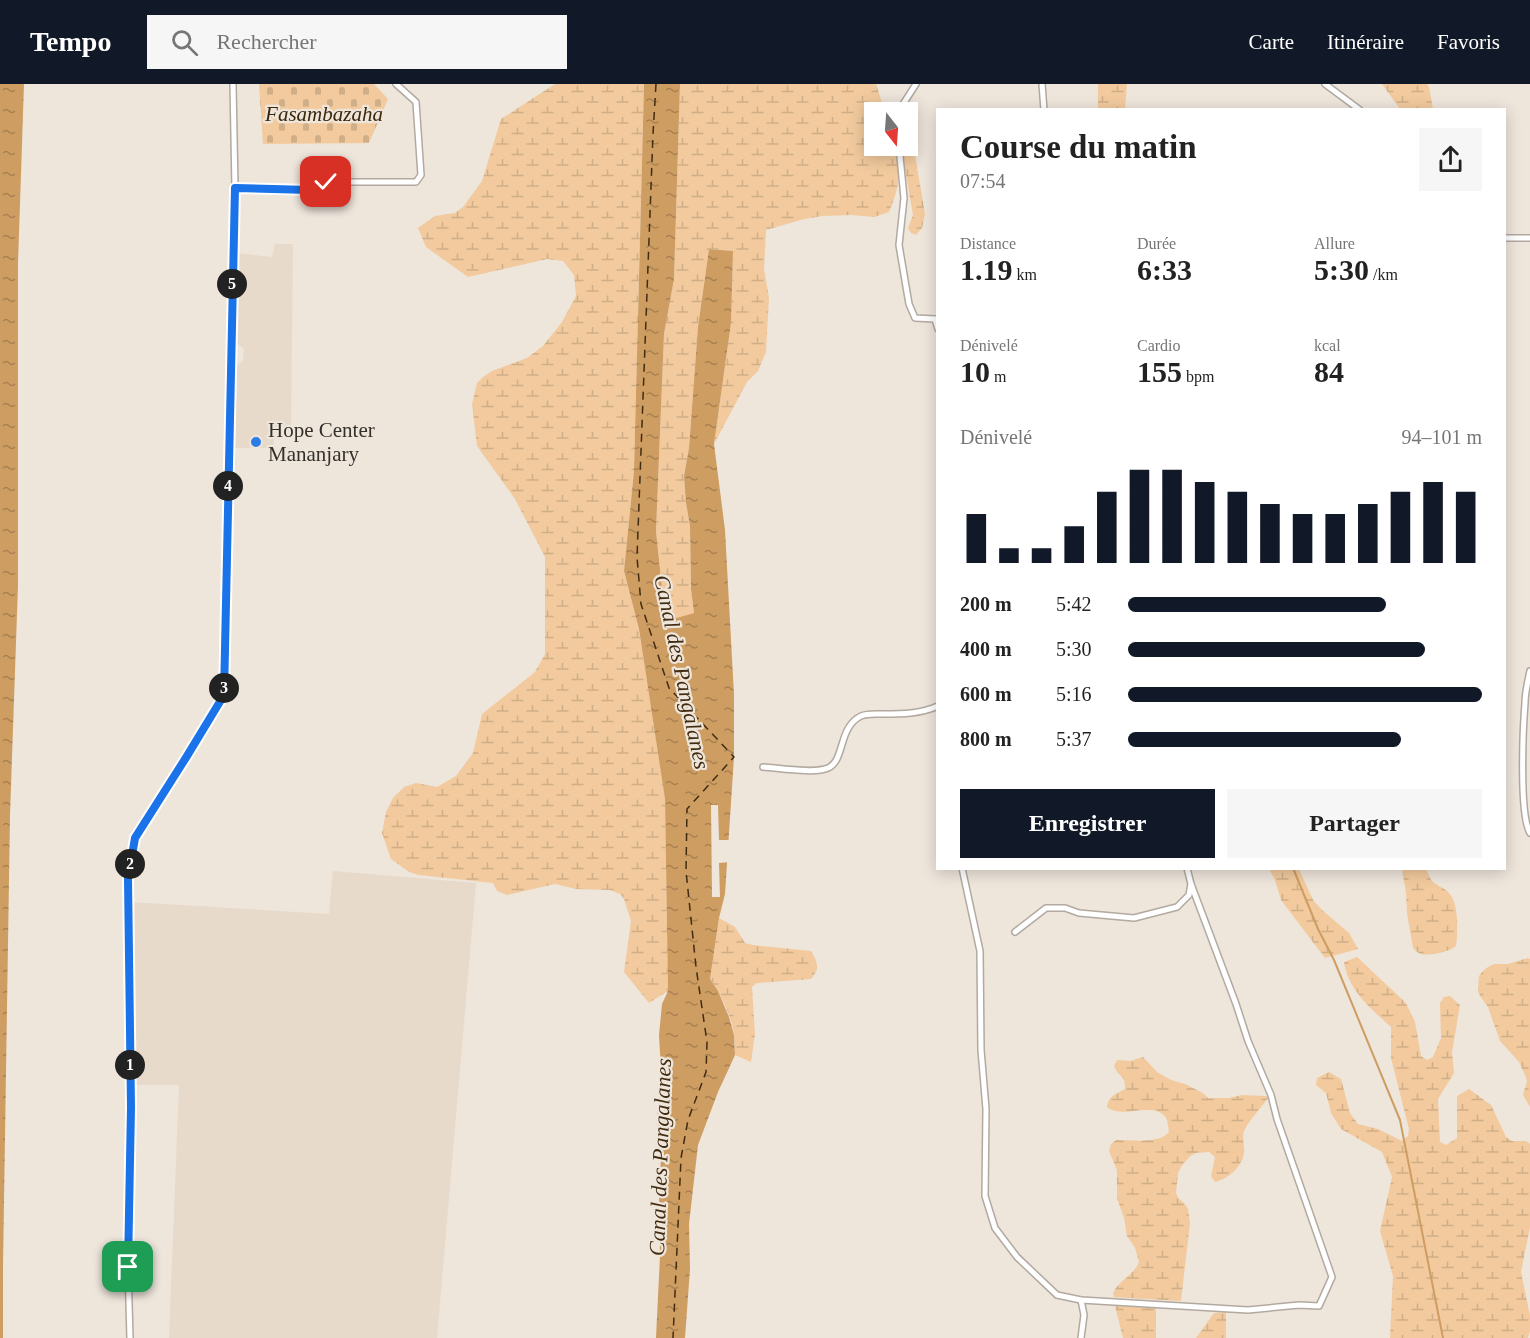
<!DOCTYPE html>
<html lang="fr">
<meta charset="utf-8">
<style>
:root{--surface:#fff;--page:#f6f6f6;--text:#222;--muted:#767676;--accent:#111827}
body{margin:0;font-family:"Times New Roman",serif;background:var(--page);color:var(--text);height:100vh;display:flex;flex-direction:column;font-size:22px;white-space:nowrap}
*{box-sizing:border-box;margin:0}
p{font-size:20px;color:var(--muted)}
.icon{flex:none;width:33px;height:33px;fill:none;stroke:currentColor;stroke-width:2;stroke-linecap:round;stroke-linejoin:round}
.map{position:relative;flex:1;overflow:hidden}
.panel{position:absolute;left:936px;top:24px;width:570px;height:762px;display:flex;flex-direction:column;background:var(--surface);border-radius:0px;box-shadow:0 3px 15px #0003}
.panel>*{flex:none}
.needle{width:39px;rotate:163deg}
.controls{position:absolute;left:864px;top:18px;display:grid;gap:12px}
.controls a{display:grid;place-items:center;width:54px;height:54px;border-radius:0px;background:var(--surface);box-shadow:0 3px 15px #0003;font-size:30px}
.pin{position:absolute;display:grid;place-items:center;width:51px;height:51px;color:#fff;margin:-26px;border-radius:12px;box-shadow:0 3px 9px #0006}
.km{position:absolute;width:30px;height:30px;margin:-15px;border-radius:50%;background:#222;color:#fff;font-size:16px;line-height:30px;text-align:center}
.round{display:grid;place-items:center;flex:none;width:63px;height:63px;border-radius:0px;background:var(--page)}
.summary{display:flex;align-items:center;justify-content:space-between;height:102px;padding:0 24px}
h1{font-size:33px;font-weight:700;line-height:45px}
.figures{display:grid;grid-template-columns:repeat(3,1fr);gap:9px;height:102px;padding:6px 24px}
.figures div{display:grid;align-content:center}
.figures b{font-size:30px;font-weight:700}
.figures small{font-size:16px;font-weight:400}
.figures p{font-size:16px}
.chart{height:168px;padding:12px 24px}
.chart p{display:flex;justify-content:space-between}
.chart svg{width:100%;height:108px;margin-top:6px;stroke:var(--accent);stroke-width:6}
.primary-button{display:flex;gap:12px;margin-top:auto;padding:12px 24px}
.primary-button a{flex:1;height:69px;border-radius:0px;background:var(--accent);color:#fff;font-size:24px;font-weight:700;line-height:69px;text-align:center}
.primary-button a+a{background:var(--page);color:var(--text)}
ul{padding:0 24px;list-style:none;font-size:20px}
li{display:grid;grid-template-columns:96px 72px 1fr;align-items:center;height:45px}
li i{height:15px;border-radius:8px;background:var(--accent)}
header{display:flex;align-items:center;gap:36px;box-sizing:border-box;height:84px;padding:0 30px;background:var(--accent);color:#fff}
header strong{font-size:28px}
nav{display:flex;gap:33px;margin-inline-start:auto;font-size:21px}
.search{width:420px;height:54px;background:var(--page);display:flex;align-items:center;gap:15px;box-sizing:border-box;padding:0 21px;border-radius:0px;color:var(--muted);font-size:22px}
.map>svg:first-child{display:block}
.built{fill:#e8daca}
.wetland{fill:url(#wetland-marsh)}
.cemetery{fill:url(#cemetery-stones)}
.water{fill:url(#water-ripples)}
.pier{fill:#eee5db}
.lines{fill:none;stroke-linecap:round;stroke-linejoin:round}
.stream{stroke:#ce9d62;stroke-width:2}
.ferry{stroke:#412c12;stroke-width:1.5;stroke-dasharray:8 6;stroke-linecap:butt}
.minor-casing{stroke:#b2a9a0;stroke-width:8}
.minor{stroke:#fff;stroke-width:5}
.route-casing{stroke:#fff;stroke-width:12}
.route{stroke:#1a73e8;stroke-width:8}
.poi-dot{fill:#2c7ce8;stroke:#eee5db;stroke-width:2}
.labels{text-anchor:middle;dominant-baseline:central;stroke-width:4.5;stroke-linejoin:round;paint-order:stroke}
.park-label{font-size:21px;font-style:italic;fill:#3c270c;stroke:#eee5db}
.poi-label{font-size:21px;fill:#34312d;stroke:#eee5db;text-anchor:start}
.water-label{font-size:22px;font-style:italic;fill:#412c12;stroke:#eee5db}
</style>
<header>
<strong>Tempo</strong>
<div class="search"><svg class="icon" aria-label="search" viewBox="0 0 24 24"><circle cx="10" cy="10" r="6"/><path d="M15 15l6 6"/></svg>Rechercher</div>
<nav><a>Carte</a><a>Itinéraire</a><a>Favoris</a></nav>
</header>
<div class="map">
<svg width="1530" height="1254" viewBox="0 0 1530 1254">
<defs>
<pattern id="wetland-marsh" width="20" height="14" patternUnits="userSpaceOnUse" patternTransform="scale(1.5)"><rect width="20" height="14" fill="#f2ca9e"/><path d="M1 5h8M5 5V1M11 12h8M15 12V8" fill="none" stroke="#d0ae88"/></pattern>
<pattern id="cemetery-stones" width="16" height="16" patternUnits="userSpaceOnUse" patternTransform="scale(1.5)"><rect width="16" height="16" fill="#f2ca9e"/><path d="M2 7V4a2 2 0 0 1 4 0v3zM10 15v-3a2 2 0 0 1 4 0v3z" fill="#d0ae88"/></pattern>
<pattern id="water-ripples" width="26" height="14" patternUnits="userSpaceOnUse" patternTransform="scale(1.5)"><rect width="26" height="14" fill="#ce9d62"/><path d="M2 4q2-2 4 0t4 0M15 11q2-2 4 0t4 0" fill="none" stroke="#a88151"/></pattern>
</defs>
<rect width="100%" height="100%" fill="#eee5db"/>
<g class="built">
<polygon points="275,160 293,160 291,348 274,349 274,364 234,364 234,285 243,276 244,265 235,258 236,169 272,173"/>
<polygon points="333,787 476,799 437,1254 169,1254 179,1001 132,1001 130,818 329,830"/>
</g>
<g class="wetland">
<polygon points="555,0 644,0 634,387 624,487 639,545 665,714 668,907 649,919 624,888 631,837 624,815 620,810 610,806 576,805 555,800 507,811 497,807 493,799 419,791 409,788 391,775 382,749 386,728 393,714 404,703 416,699 437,703 456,692 473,669 482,630 535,588 545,570 545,473 515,415 477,362 472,320 477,299 483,293 492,287 527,274 543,262 562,238 576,212 574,191 563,177 547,175 468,193 426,163 418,144 435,132 455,129 463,123 482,97 501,35"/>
<path d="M680,0H876L885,28H874V62H896C902,87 899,104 889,128L874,133L852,131L822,132L804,135L766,146L764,185L769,214L766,268L758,287L747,298L714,360L731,239L733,167L709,165L698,243L689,364L684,392L686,419L690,442L691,505L694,530L677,535L664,524L656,447L664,250L674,195Z"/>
<polygon points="1098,0 1127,0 1125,25 1098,25"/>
<polygon points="1382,0 1427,0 1429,3 1433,25 1400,25"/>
<polygon points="908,51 909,51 913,59 925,130 922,144 916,151 911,149 908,144 913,131 901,62 908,62"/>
<polygon points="1269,785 1299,785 1313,816 1322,826 1349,849 1358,865 1325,874 1281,816 1275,796"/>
<path d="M1402,785H1426C1428,788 1430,795 1433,798C1438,802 1445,804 1449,809C1459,820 1458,848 1456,862C1449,868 1431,872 1421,870C1418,869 1415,866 1413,864L1407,829L1406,809Z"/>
<path d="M719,834L735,843L745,859L753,861L811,867C818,879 820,884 811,895L757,899L752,903L755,950L751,978L735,971C735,965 735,958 734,952C732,932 721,911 710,895Z"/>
<path d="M1357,873L1406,919L1415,938L1421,972L1427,976L1433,973L1441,954L1440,919L1444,913L1450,912L1460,921L1452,968L1454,989L1438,1015L1440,1058L1446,1061L1457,1054V1012L1469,1005L1491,1021L1506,1053L1512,1057H1526L1530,1060V1143L1521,1188L1530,1232V1247L1528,1254H1390L1393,1192L1380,1147L1392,1093L1382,1068L1341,1045L1331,1029L1326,1009L1316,1001L1317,994L1329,988L1341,995L1350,1029L1358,1040L1378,1045L1402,1057L1408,1052L1409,1045L1391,974V943C1371,925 1348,906 1344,878Z"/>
<polygon points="1528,874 1530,875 1530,1023 1523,1011 1527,997 1525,991 1519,978 1500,957 1488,923 1480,912 1478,906 1479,892 1483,887 1488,883 1494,880 1508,880"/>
<path d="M1143,973L1157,988L1171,996L1185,1000L1203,1009L1208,1014H1229L1242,1011L1266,1012L1268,1014C1261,1024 1251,1034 1245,1045C1241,1052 1245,1061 1244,1069C1242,1083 1228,1095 1215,1098L1211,1092L1215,1073L1209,1068L1196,1069L1190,1072L1181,1083L1178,1089L1176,1109L1179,1115L1184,1119L1188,1125L1190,1139L1181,1217L1114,1213L1113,1209C1119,1196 1134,1191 1139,1178L1135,1164L1127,1152L1124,1134L1117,1114V1086L1109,1067L1111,1060L1116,1056C1132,1056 1159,1060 1169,1048C1168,1044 1168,1038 1166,1034C1154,1016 1123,1036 1107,1023C1108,1012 1116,1010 1125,1005C1126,991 1118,993 1114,982L1117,976L1130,977Z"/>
<polygon points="1115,1222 1156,1223 1156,1254 1123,1254"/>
<polygon points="1226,1228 1226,1254 1196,1254 1214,1229"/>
</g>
<polygon class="cemetery" points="259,0 374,0 388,15 369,59 263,60"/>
<g class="water">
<polygon points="0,0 24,0 18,179 18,501 10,731 3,1182 3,1254 0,1254"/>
<polygon points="644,0 680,0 674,195 664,250 656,447 664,524 677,534 694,529 691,505 690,442 686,419 684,392 689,364 698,243 709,165 733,167 731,239 714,360 725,446 734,611 734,673 725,810 719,834 710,895 718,907 729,933 734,951 735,971 718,1008 698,1061 689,1140 690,1185 685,1254 656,1254 660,1172 659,1106 662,1058 657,1037 661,987 659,951 662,920 668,907 665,715 639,545 624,487 634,387"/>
</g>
<polygon class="pier" points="711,721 718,721 719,756 731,756 731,721 734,721 730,778 719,779 720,813 712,813"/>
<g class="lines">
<polyline class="stream" points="1293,784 1318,845 1334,876 1400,1036 1443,1254"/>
<polyline class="ferry" points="656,0 653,50 637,473 641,520 669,604 734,673 687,725 686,787 696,883 707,958 706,988 688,1036 681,1074 673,1254"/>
<defs>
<g id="minor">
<polyline points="1042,0 1044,26"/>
<polyline points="1325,0 1360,26"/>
<polyline points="898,28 916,0"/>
<polyline points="899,62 904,114 899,161 909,220 915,234 935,235"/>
<polyline points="235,104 310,106 326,98 416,98 421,91 416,18 396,0"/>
<polyline points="1504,154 1530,154"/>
<polyline points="935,235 938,245"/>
<path d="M1530,587C1528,597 1525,608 1525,619C1523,644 1519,730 1530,749"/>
<path d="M763,683C779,684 815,690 828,684C845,677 838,643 861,632C867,629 876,630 883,630C902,630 920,630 938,622"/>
<polyline points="962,784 980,867 981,966 986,1025 985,1112 995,1144 1017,1173 1057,1211 1081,1216 1248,1226 1299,1221 1319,1222 1332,1193 1277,1035 1271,1011 1248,957 1236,920 1191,800"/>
<polyline points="1015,848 1046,824 1065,824 1079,829 1134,834 1177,823 1189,811 1191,800 1187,784"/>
<polyline points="1081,1216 1084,1231 1081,1254"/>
<polyline points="130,1254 128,1183 131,1022 128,795 135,755 224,611 235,104 233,0"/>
</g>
</defs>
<use href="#minor" class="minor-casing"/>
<use href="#minor" class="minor"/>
</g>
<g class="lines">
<defs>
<polyline id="route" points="128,1183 131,1023 128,795 135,754 187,672 224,611 235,104 310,106 326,98"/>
</defs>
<use href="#route" class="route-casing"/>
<use href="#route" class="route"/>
</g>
<circle class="poi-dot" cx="256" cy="358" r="6"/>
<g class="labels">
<g class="park-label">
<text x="324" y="30">Fasambazaha</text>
</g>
<g class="poi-label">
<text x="268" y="346">Hope Center<tspan x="268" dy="24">Mananjary</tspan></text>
</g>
<g class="water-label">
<text transform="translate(682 588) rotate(78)">Canal des Pangalanes</text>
<text transform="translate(660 1073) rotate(-88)">Canal des Pangalanes</text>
</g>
</g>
</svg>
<div class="controls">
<a><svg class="needle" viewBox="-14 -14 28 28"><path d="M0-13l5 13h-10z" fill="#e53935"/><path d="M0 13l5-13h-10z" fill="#767676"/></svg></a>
</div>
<div class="pin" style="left:128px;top:1183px;background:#1e9e55"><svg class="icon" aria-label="arrive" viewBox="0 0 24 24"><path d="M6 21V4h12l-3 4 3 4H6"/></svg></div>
<div class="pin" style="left:326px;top:98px;background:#d93025"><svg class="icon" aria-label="check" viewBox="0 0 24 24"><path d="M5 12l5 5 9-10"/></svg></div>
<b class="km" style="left:130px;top:981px">1</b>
<b class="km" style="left:130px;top:780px">2</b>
<b class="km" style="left:224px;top:604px">3</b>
<b class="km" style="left:228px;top:402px">4</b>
<b class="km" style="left:232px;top:200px">5</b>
<section class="panel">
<div class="summary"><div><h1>Course du matin</h1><p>07:54</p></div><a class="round"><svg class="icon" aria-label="share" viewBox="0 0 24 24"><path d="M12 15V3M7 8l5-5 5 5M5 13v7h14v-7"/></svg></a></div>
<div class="figures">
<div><p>Distance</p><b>1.19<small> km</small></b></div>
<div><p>Durée</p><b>6:33</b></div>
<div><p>Allure</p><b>5:30<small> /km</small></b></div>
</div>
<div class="figures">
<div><p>Dénivelé</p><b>10<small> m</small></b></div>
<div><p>Cardio</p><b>155<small> bpm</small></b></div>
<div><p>kcal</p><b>84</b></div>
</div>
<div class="chart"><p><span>Dénivelé</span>94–101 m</p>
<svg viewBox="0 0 160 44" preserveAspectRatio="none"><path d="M5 44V24M15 44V38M25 44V38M35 44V29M45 44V15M55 44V6M65 44V6M75 44V11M85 44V15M95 44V20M105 44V24M115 44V24M125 44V20M135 44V15M145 44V11M155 44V15"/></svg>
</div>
<ul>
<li><b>200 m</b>5:42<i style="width:73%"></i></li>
<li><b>400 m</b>5:30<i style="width:84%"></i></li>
<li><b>600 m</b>5:16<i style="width:100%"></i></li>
<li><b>800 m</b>5:37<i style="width:77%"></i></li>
</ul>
<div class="primary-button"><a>Enregistrer</a><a>Partager</a></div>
</section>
</div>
